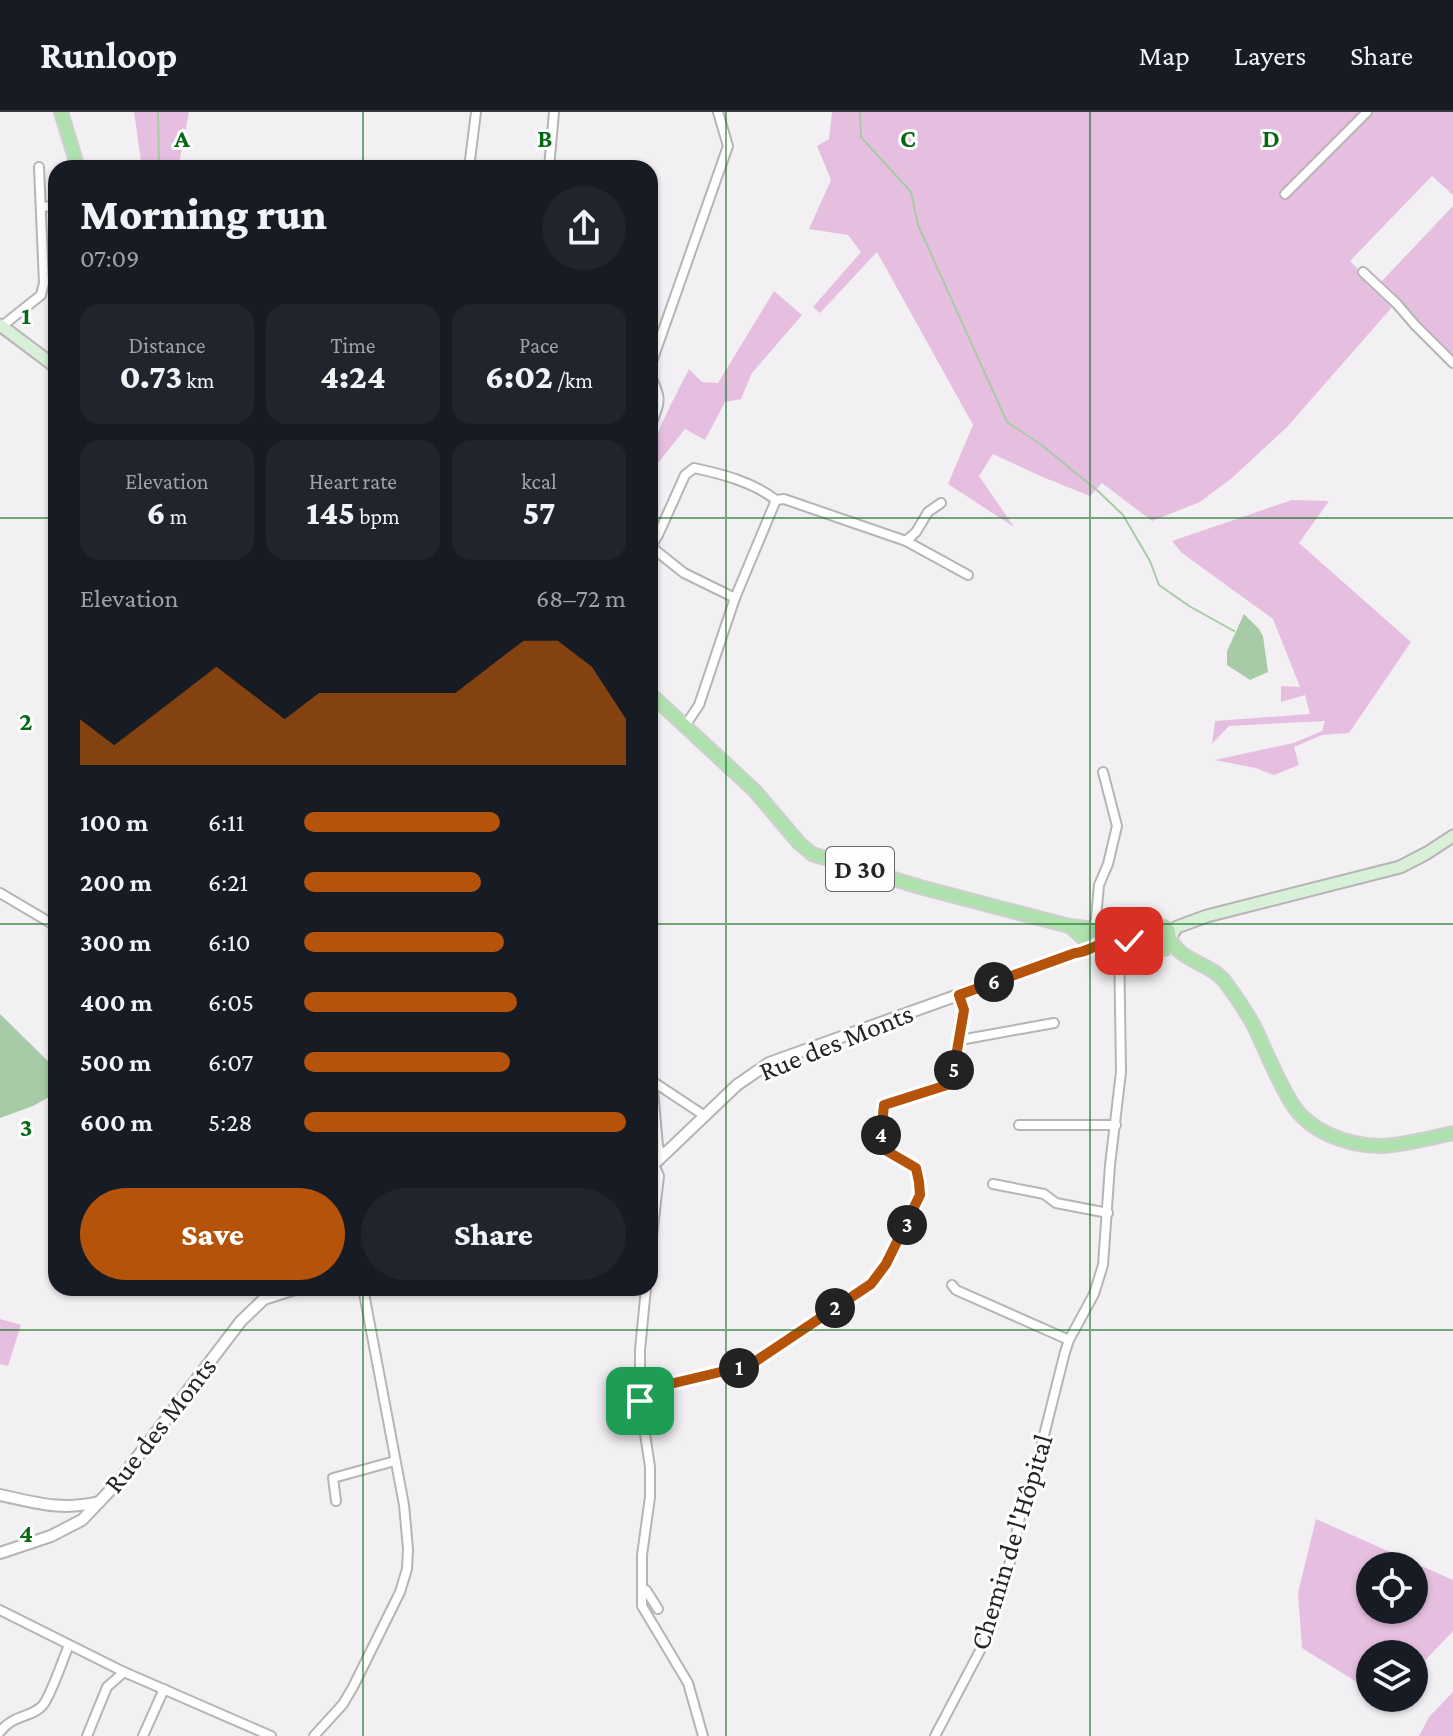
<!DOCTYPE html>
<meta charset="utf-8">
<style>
:root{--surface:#171b24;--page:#20242c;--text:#f1f3f6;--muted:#9ea1a6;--line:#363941;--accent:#b45309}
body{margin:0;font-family:"Crimson Pro",serif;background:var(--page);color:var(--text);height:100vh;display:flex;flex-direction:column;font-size:30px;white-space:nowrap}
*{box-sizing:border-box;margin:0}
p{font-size:26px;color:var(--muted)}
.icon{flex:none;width:44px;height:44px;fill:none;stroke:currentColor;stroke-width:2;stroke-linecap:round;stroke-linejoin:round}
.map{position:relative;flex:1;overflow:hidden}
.sheet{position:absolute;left:48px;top:48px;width:610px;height:1136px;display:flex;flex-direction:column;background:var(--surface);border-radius:24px;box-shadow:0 2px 6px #0004}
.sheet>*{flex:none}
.buttons{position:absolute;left:1356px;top:1440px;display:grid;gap:16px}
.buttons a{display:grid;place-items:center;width:72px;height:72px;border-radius:50%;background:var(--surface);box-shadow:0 2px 6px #0004;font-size:40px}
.pin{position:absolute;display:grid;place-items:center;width:68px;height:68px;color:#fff;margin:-34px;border-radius:16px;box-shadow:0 4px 12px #0006}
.km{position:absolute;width:40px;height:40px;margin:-20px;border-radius:50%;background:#222;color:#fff;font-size:22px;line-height:40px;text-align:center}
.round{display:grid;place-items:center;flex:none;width:84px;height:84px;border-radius:42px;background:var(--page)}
.head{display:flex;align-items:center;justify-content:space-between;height:136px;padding:0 32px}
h1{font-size:44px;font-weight:800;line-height:60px}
.metrics{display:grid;grid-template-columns:repeat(3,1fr);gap:12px;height:136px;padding:8px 32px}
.metrics div{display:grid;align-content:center;border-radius:20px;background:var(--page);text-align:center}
.metrics b{font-size:34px;font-weight:800}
.metrics small{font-size:22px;font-weight:400}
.metrics p{font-size:22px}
.chart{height:224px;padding:16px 32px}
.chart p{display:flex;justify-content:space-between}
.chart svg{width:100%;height:144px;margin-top:8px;fill:var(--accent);opacity:.7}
.action{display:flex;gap:16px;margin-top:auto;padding:16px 32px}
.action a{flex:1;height:92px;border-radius:48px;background:var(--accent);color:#fff;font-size:32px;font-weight:800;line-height:92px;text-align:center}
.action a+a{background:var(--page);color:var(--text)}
ul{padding:0 32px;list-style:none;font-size:26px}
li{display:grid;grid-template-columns:128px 96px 1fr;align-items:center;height:60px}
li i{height:20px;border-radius:10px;background:var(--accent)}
header{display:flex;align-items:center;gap:48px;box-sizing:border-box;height:112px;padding:0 40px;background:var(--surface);border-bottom:2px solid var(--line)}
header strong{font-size:38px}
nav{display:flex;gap:44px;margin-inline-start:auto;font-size:28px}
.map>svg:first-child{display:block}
.green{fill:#e6bfe0;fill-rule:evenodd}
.water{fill:#a8cba7}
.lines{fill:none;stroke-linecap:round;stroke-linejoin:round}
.stream{stroke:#a8cba7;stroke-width:2}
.minor-casing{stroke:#b7b4b6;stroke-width:12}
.tertiary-casing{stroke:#b7b4b6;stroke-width:14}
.secondary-casing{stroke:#b7b4b6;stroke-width:15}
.primary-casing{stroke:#cfcfcf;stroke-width:16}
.minor{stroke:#fff;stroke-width:8}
.tertiary{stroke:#fff;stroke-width:10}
.secondary{stroke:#d7f0d7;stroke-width:11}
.primary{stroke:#afe1af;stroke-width:12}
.route-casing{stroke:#fff;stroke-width:16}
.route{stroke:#b45309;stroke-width:10}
.grid{fill:none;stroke:#056914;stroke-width:2;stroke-opacity:0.55}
.labels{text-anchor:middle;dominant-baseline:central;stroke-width:6;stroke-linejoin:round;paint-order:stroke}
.shield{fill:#fffeff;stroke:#676667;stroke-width:2}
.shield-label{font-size:26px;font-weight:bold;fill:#262526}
.street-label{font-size:28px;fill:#262526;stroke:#fffeff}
.grid-label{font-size:26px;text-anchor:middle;font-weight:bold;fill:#056914;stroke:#fffeff;stroke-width:6;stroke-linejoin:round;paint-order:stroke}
</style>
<header>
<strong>Runloop</strong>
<nav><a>Map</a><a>Layers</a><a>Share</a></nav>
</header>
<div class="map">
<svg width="1453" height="1624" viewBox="0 0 1453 1624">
<rect width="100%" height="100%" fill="#f3f0f3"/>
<g class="green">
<polygon points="134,0 189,0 178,56 142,56"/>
<polygon points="832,0 1453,0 1453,83 1432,64 1350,149 1393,194 1287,315 1232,366 1200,390 1152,409 1102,371 1090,384 1040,364 993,342 979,364 1014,415 948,372 973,313 877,140 820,201 813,195 861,140 848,123 809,117 831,68 817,34 829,27"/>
<polygon points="1453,94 1453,246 1380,171"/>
<path d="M774,179L802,203L752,261L741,287L725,290L705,328L685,317L655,355L650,353C650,329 678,279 689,257L702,270L718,271Z"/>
<polygon points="1292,388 1329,389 1299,431 1411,530 1349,621 1322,623 1294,635 1299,653 1274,663 1255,656 1215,648 1293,631 1322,619 1325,609 1229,614 1212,632 1215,609 1310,602 1305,583 1281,590 1281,574 1300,575 1273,507 1182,441 1172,429"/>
<polygon points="0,1207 21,1213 8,1254 0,1252"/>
<path d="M1316,1407L1453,1468V1519L1414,1560V1542H1370V1571L1360,1572L1302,1536L1298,1481ZM1370,1454H1414V1498H1370Z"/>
<polygon points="1453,1580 1453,1624 1419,1624 1429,1605"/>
</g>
<g class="water">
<polygon points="1244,502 1259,517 1263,524 1268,560 1250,568 1227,553 1227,539"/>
<polygon points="0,902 56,957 56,981 33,994 0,1006"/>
</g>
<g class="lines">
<g class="stream">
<polyline points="158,0 159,56"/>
<polyline points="860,0 861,25 911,80 918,113 1007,310 1039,331 1098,379 1123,403 1150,449 1159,473 1189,494 1234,519"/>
<polyline points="53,942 56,938"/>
</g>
<defs>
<g id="minor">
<polyline points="469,56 476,0"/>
<polyline points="549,56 554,0"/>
<polyline points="1285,82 1367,0"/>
<polyline points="41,95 56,94"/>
<polyline points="1363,160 1397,192 1415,213 1453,251"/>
<polyline points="2,214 41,183 44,171 39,55"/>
<polyline points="650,251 653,247 728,34 718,0"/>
<path d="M650,263C663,288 660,290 650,315"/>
<polyline points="776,388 784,387 906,429 968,463"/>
<polyline points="906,429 916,420 928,400 941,391"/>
<polyline points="650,434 684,461 735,486"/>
<path d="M651,434L658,423L685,363L694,356C722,362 753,370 776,388"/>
<polyline points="685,614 699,593 735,486 776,388"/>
<polyline points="0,781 56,814"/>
<polyline points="1095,817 1099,773 1108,752 1117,714 1103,660"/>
<polyline points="960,928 1054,911"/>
<polyline points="650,944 658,1034 662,1045"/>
<polyline points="652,969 705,1004"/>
<polyline points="1019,1013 1116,1013"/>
<polyline points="993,1072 1044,1082 1056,1091 1108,1101"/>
<polyline points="650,1141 659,1064 654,1052"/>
<polyline points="952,1173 956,1178 1069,1228"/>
<polyline points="646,1176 640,1238 640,1289 650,1355 650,1385 642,1443 642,1494 688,1571 703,1624"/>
<polyline points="640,1278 649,1277 750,1253 871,1172 886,1152 920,1083 916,1056 880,1035 884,993 947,973 953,962 964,898 959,883"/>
<polyline points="336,1389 333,1366 395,1349"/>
<polyline points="642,1478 646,1478 658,1497"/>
<polyline points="0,1498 124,1560 271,1624"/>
<path d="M0,1620C13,1602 32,1606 43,1593C51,1583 63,1547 69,1533"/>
<polyline points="87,1624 107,1575 124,1560"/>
<polyline points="143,1624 164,1577"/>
<polyline points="314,1624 343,1592 353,1575 400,1480 407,1457 408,1437 404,1393 363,1176"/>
<polyline points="935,1624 984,1531 1010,1450 1020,1405 1036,1355 1065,1240 1069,1228 1094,1182 1103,1153 1110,1053 1121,960 1119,829"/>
</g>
<g id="tertiary">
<polyline points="650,1056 737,973 769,951 1075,841 1081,841 1092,834"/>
<path d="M0,1383C38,1391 60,1399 99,1390"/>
<polyline points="0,1441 51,1424 82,1408 119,1369 241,1209 264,1187 298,1176"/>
</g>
<g id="secondary">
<polyline points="0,213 56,255"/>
<polyline points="1171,824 1177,815 1207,804 1400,755 1427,741 1453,724"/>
</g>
<g id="primary">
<polyline points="61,0 78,56"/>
<polyline points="650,583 658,589 755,679 799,731 812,742 920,775 1069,814 1095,817 1101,821 1111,822 1151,819 1157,815 1164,815 1169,819 1170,826 1166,833 1162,835"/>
<polyline points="1072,816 1092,834 1099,833 1102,830 1145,830 1165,837"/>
<path d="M1170,826C1178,849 1212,851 1226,871C1237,886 1248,902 1256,918C1267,942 1277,967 1291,990C1308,1019 1347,1034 1381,1034C1405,1033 1429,1026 1453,1021"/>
</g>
</defs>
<use href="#minor" class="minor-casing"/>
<use href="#tertiary" class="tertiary-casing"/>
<use href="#secondary" class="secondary-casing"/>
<use href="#primary" class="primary-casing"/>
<use href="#minor" class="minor"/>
<use href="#tertiary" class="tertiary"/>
<use href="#secondary" class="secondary"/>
<use href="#primary" class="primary"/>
</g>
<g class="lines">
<defs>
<path id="route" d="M640,1289V1278L649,1277L750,1253L871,1172L886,1152L920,1083L919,1070L916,1056L880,1035L884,993L947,973L953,962L964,898L959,883L1075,841C1081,841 1098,834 1102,830L1129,829"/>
</defs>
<use href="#route" class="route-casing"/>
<use href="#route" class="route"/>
</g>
<path class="grid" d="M363,0V56M726,0V1624M1090,0V1624M0,406H56M650,406H1453M0,812H56M650,812H1453M363,1176V1624M0,1218H1453"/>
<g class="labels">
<rect class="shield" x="826" y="735" width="68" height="44" rx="6"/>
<g class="shield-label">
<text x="860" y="757">D 30</text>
</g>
<g class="street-label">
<text transform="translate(836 930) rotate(-22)">Rue des Monts</text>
<text transform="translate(160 1313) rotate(-52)">Rue des Monts</text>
<text transform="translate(1011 1430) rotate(-73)">Chemin de l'Hôpital</text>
</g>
</g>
<g class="grid-label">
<text x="182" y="35">A</text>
<text x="545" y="35">B</text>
<text x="908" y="35">C</text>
<text x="1271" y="35">D</text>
<text x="26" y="212">1</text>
<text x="26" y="618">2</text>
<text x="26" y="1024">3</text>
<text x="26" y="1430">4</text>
</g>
</svg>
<div class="buttons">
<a><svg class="icon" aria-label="locate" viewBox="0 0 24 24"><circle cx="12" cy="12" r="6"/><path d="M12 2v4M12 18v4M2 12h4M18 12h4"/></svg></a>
<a><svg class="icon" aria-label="layers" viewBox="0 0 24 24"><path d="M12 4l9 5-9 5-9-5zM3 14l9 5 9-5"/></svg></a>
</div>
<div class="pin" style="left:640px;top:1289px;background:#1e9e55"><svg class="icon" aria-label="arrive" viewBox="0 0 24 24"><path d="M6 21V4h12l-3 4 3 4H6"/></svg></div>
<div class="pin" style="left:1129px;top:829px;background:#d93025"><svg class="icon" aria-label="check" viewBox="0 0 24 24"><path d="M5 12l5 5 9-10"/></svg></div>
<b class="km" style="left:739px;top:1256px">1</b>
<b class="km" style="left:835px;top:1196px">2</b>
<b class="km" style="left:907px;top:1113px">3</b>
<b class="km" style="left:881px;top:1023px">4</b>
<b class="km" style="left:954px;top:958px">5</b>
<b class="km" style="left:994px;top:870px">6</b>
<section class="sheet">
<div class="head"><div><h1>Morning run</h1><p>07:09</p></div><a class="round"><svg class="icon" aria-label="share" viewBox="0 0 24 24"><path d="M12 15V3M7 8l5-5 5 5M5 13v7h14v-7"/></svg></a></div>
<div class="metrics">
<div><p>Distance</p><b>0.73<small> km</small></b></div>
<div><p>Time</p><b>4:24</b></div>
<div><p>Pace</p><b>6:02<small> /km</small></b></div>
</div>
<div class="metrics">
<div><p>Elevation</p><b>6<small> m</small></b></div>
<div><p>Heart rate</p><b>145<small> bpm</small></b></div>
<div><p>kcal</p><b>57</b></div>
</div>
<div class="chart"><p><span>Elevation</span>68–72 m</p>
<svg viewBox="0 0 160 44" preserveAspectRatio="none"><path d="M0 44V30L10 38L20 30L30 22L40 14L50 22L60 30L70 22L80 22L90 22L100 22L110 22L120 14L130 6L140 6L150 14L160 30V44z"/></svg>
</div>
<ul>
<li><b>100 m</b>6:11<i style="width:61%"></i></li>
<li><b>200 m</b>6:21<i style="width:55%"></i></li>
<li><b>300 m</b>6:10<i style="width:62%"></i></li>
<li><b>400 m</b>6:05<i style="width:66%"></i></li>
<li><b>500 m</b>6:07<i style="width:64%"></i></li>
<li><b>600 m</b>5:28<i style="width:100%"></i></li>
</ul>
<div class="action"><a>Save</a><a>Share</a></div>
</section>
</div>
